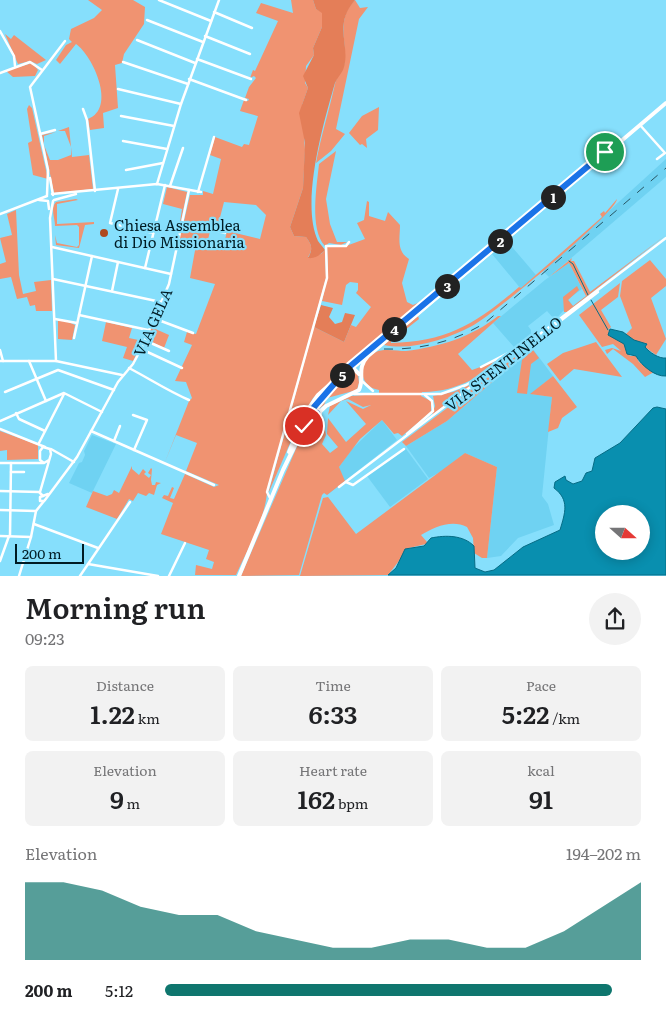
<!DOCTYPE html>
<meta charset="utf-8">
<style>
:root{--surface:#fff;--page:#f2f2f2;--text:#202124;--muted:#757577;--accent:#0f766e}
body{margin:0;font-family:Literata,serif;background:var(--page);color:var(--text);height:100vh;display:flex;flex-direction:column;font-size:19px;white-space:nowrap}
*{box-sizing:border-box;margin:0}
p{font-size:16px;color:var(--muted)}
.icon{flex:none;width:28px;height:28px;fill:none;stroke:currentColor;stroke-width:2;stroke-linecap:round;stroke-linejoin:round}
.map{position:relative;height:576px;overflow:hidden}
.drawer{display:flex;flex-direction:column;background:var(--surface);flex:1}
.drawer>*{flex:none}
.needle{width:32px;rotate:111deg}
.fabs{position:absolute;left:595px;top:505px;display:grid;gap:10px}
.fabs a{display:grid;place-items:center;width:55px;height:55px;border-radius:50%;background:var(--surface);box-shadow:0 2px 12px #0003;font-size:25px}
.scale{position:absolute;left:15px;bottom:12px;width:69px;box-sizing:border-box;padding-left:5px;border:2px solid #001c24;border-top:0;font-size:14px;line-height:18px;white-space:nowrap;color:#001c24;-webkit-text-stroke:4px #86dffc;paint-order:stroke}
.pin{position:absolute;display:grid;place-items:center;width:42px;height:42px;color:#fff;margin:-21px;border:2px solid #fff;border-radius:50%;box-shadow:0 1px 5px #0007}
.km{position:absolute;width:25px;height:25px;margin:-12px;border-radius:50%;background:#222;color:#fff;font-size:14px;line-height:25px;text-align:center}
.round{display:grid;place-items:center;flex:none;width:52px;height:52px;border-radius:26px;background:var(--page)}
.head{display:flex;align-items:center;justify-content:space-between;height:85px;padding:0 25px}
h1{font-size:28px;font-weight:600;line-height:38px}
.figures{display:grid;grid-template-columns:repeat(3,1fr);gap:8px;height:85px;padding:5px 25px}
.figures div{display:grid;align-content:center;border-radius:8px;background:var(--page);text-align:center}
.figures b{font-size:25px;font-weight:600}
.figures small{font-size:14px;font-weight:400}
.figures p{font-size:14px}
.chart{height:140px;padding:10px 25px}
.chart p{display:flex;justify-content:space-between}
.chart svg{width:100%;height:90px;margin-top:5px;fill:var(--accent);opacity:.7}
ul{padding:0 25px;list-style:none;font-size:16px}
li{display:grid;grid-template-columns:80px 60px 1fr;align-items:center;height:38px}
li i{height:12px;border-radius:6px;background:var(--accent)}
.map>svg:first-child{display:block}
.built{fill:#6fd2f2}
.green{fill:#f09371}
.forest{fill:#e47e58}
.water{fill:#098faf;stroke:#066c85;fill-rule:evenodd}
.lines{fill:none;stroke-linecap:round;stroke-linejoin:round}
.stream{stroke:#066c85;stroke-width:1}
.minor{stroke:#fff;stroke-width:2.5}
.major{stroke:#fff;stroke-width:4}
.rail{stroke:#275563;stroke-width:1;stroke-dasharray:9 9;stroke-linecap:butt}
.route-casing{stroke:#fff;stroke-width:10}
.route{stroke:#1a73e8;stroke-width:6}
.poi-dot{fill:#af491e;stroke:#86dffc;stroke-width:2}
.labels{text-anchor:middle;dominant-baseline:central;stroke-width:4.5;stroke-linejoin:round;paint-order:stroke}
.poi-label{font-size:15px;fill:#001c24;stroke:#86dffc;text-anchor:start}
.street-label{font-size:15px;fill:#001c24;stroke:#86dffc}
</style>
<div class="map">
<svg width="666" height="576" viewBox="0 0 666 576">
<rect width="100%" height="100%" fill="#86dffc"/>
<g class="built">
<polygon points="666,159 666,177 549,277 543,271"/>
<polygon points="507,241 536,275 521,289 492,254 496,250 502,250 503,245"/>
<polygon points="569,263 582,289 568,299 573,306 563,311 555,320 547,311 528,326 531,330 531,335 514,347 493,323 545,280"/>
<polygon points="532,348 553,376 531,394 552,397 542,496 548,504 554,525 518,538 501,556 487,558 497,467 465,453 442,471 429,478 406,446 447,421"/>
<polygon points="382,420 397,440 327,495 339,467 352,449"/>
<polygon points="92,435 116,444 92,493 69,483 79,463 82,462 85,455 84,451"/>
<polygon points="406,449 428,479 390,507 367,476"/>
</g>
<g class="green">
<path d="M88,0H133L145,7L144,24L124,54L122,63L115,65L118,108L103,113L104,128L90,130L88,119C117,108 93,56 76,44L60,64L56,60L66,45L72,42L69,39L71,29L94,18L102,10Z"/>
<path d="M291,0H313L316,9L322,12V27L313,48L314,55L306,66L305,83L308,88L302,105L305,150L303,188L290,227L294,236L306,237C312,245 313,249 308,257L321,254L325,250L326,278L267,492C265,520 247,550 236,575H195L196,565L212,569L214,562L206,559L209,550L161,534L173,503L162,498L164,495L168,496L172,487L174,488L170,498L174,499L185,474L214,487L219,485L186,471L197,443L176,435L165,462L189,401L192,398L186,382L175,381L192,345L184,342L187,332L196,334L215,284L190,278L196,245L178,244L183,224L210,231L208,240L224,244L227,231L260,239L266,215L256,205L224,202L217,229L184,221L190,195H203V191L213,194L221,159L210,155L215,137L242,147L244,144L249,145L258,116L261,117L240,111L244,100L248,101L249,99L245,98L249,87L256,78L254,76L250,78L253,70L255,71L278,21L256,13L261,3L293,13Z"/>
<path d="M355,0L360,8L368,7L359,19L336,129L345,134L331,151L316,163C321,136 329,111 335,84C337,75 345,69 345,59C346,39 337,17 355,0Z"/>
<polygon points="5,34 11,39 14,35 46,60 37,64 30,61 18,64"/>
<polygon points="32,63 38,70 35,76 13,77 6,71"/>
<polygon points="29,105 32,108 48,179 33,175 28,143 32,141 27,109"/>
<polygon points="379,107 378,130 366,139 367,148 362,144 360,145 349,133 362,116"/>
<polygon points="69,127 72,157 89,155 93,189 54,193 42,135 56,132 44,136 44,145 50,160 58,160 71,155 71,147 65,131 58,131"/>
<polygon points="612,143 460,274 443,288 440,287"/>
<path d="M336,151L326,199L330,224L337,242H347L341,245L329,243L325,246C309,229 317,185 319,164Z"/>
<polygon points="167,187 187,192 178,235 182,209 163,204"/>
<path d="M76,199L78,200L57,204V224L94,222V224L85,225L79,248L56,245L55,235L57,243L77,247L79,245V227L77,225L55,226C55,218 50,208 56,202Z"/>
<path d="M617,199C617,212 493,315 472,326C447,339 412,351 384,345L418,316L419,319L391,341V343C448,342 478,322 519,287L521,288L602,217L600,214L604,211L605,213Z"/>
<path d="M367,201L369,202V216L385,221L388,212L400,225C400,238 396,251 409,259L402,283L407,302L413,305L425,300L439,288V290L313,398L294,434L268,494L314,327L344,342L351,325L356,327L371,307L356,293L358,290V283L350,282L346,285L342,305L322,301L328,275L327,245L346,246L365,239L357,223L364,220Z"/>
<polygon points="16,210 19,275 23,294 36,291 34,282 51,280 52,311 36,311 35,305 30,306 27,297 17,299 11,277 0,279 0,264 6,262 0,238 12,235 7,214"/>
<polygon points="666,235 567,312 564,312 563,297 577,286 579,290 568,300 573,306 586,296 569,263 549,277 572,258 571,261 574,261 590,292"/>
<polygon points="650,260 666,279 666,286 651,298 666,339 656,355 645,347 647,344 634,341 626,334 632,328 620,296 622,281"/>
<polygon points="620,283 618,297 601,310 611,327 608,330 624,344 630,356 636,356 639,362 654,372 645,377 633,364 613,349 607,354 605,350 612,348 621,351 613,344 602,347 579,315"/>
<path d="M498,316H501L458,354L472,370L497,361L534,337C501,362 466,393 422,392L421,396L431,401V412L402,436L398,433L394,434L382,420L360,439L339,467L345,481L327,495L324,493L322,495L299,575L241,576L305,428L319,414L322,415L326,435L322,444L330,453L338,447L327,434L328,418L346,442L366,424L346,401L363,409L371,405L363,407L348,399L341,401L328,415L330,406L351,396L379,394V390C358,387 357,361 376,352C383,348 398,351 406,351C439,347 472,337 498,316Z"/>
<polygon points="64,320 75,325 72,340 58,339 58,321"/>
<polygon points="106,322 132,328 129,338 143,341 133,361 123,358 127,347 102,341"/>
<polygon points="151,327 169,335 164,348 146,339"/>
<polygon points="596,342 622,377 574,369 560,381 547,364 563,353"/>
<polygon points="531,345 533,347 447,421 406,446 402,442"/>
<polygon points="533,350 539,358 531,364 527,394 517,393 522,360"/>
<polygon points="351,370 358,374 359,383 357,390 327,398 324,405 313,413 331,389"/>
<polygon points="553,376 577,407 562,418 558,428 548,432 552,397 530,394"/>
<polygon points="472,384 472,385 432,415 435,406 433,396 453,392"/>
<polygon points="0,431 38,445 38,459 7,460 7,450 0,451"/>
<path d="M465,453L497,467L487,558H482L474,553L473,538L467,527C452,519 434,527 421,535L427,542L426,544L409,548L388,575L300,576L323,498L328,497L356,534Z"/>
<polygon points="132,466 132,469 139,475 143,469 146,472 144,474 149,478 151,475 148,473 151,468 152,469 151,480 152,485 155,485 156,482 161,483 157,485 154,495 149,493 146,496 138,493 133,501 129,499 117,519 86,507 93,491 107,496 112,494 114,490 119,493"/>
</g>
<g class="forest">
<path d="M313,0H355C332,26 352,47 343,70C341,74 337,78 335,83C324,121 300,203 318,241C320,244 323,247 325,250C320,255 315,259 308,258C313,249 312,245 306,237L294,236L290,227L303,188L305,143L299,113L308,88L303,76L314,55L313,48L322,27V13L316,9Z"/>
<polygon points="321,305 333,308 329,317 335,324 342,322 345,313 355,315 344,342 314,327"/>
</g>
<g class="water">
<path d="M610,329L623,332L634,340L647,344L645,347C649,352 659,359 666,358V376C655,377 641,365 636,356L627,354L624,344L608,335Z"/>
<path d="M657,407L666,409V575H388L396,568L405,549L424,546L431,538C446,535 463,535 474,546L475,568L485,572L494,570L523,547L560,530C565,513 570,500 554,488L555,482L565,476L566,480L573,484L582,481L586,473L592,471L595,458L620,443L653,408ZM604,514H641V551H604Z"/>
</g>
<g class="lines">
<g class="stream">
<polyline points="569,261 573,264 588,295"/>
<polyline points="591,300 608,330"/>
</g>
<g class="minor">
<polyline points="159,0 211,21"/>
<polyline points="214,12 252,28"/>
<polyline points="147,20 203,42"/>
<polyline points="0,31 14,56 15,66"/>
<polyline points="205,36 250,54"/>
<polyline points="137,40 195,63"/>
<polyline points="197,59 251,79"/>
<polyline points="123,62 188,84"/>
<polyline points="0,73 30,62 42,70"/>
<polyline points="189,79 246,100"/>
<polyline points="118,89 181,104"/>
<polyline points="83,109 87,120 95,191"/>
<polyline points="121,116 174,126"/>
<polyline points="640,125 665,153 657,159"/>
<polyline points="40,134 55,130"/>
<polyline points="123,141 167,149"/>
<polyline points="126,170 163,163"/>
<polyline points="50,178 53,195"/>
<polyline points="157,184 181,104 219,0"/>
<polyline points="170,186 183,148"/>
<polyline points="118,189 110,223 153,233"/>
<polyline points="198,192 214,137"/>
<polyline points="52,194 157,184 201,192"/>
<polyline points="47,195 48,170 30,87 65,41"/>
<polyline points="39,200 48,201 49,209"/>
<polyline points="54,200 76,194"/>
<polyline points="53,201 50,218 56,361"/>
<polyline points="0,214 47,196"/>
<polyline points="182,222 225,233"/>
<polyline points="52,247 171,274"/>
<polyline points="145,268 165,185"/>
<polyline points="53,279 161,302"/>
<polyline points="112,291 118,262"/>
<polyline points="79,315 148,330"/>
<polyline points="153,318 193,333"/>
<polyline points="55,319 77,323"/>
<polyline points="74,338 92,256"/>
<polyline points="537,339 598,292"/>
<polyline points="144,340 169,351"/>
<polyline points="141,349 182,368"/>
<polyline points="0,350 3,361"/>
<polyline points="0,361 56,361 122,375"/>
<polyline points="29,361 46,401"/>
<polyline points="481,367 510,352 533,335 536,338"/>
<path d="M129,368C150,379 168,391 189,400"/>
<polyline points="362,381 373,391"/>
<polyline points="5,392 58,370 114,390"/>
<polyline points="354,394 441,394 466,385 489,372"/>
<polyline points="16,413 19,419 45,431"/>
<polyline points="133,415 147,420 134,450"/>
<polyline points="0,421 64,393 102,412"/>
<polyline points="0,429 45,447"/>
<polyline points="91,431 214,485"/>
<polyline points="407,434 433,411 432,401 425,395"/>
<polyline points="114,441 120,426"/>
<polyline points="39,443 64,394"/>
<polyline points="51,449 74,462"/>
<polyline points="0,463 43,463"/>
<polyline points="11,472 24,472"/>
<polyline points="346,482 353,485 404,449"/>
<polyline points="339,487 666,238"/>
<polyline points="0,491 39,492 43,496"/>
<polyline points="40,492 51,454 50,449 43,447 40,451 40,460 44,463 49,460"/>
<polyline points="270,498 267,492 327,278 326,246 346,246 349,242"/>
<polyline points="45,500 77,457 118,382 133,364 141,349 169,284 189,190"/>
<polyline points="44,501 40,501 40,497 48,494"/>
<polyline points="0,510 36,511"/>
<polyline points="34,524 98,548"/>
<polyline points="0,536 31,537"/>
<polyline points="10,536 11,463"/>
<polyline points="0,561 9,536"/>
<polyline points="88,564 158,576"/>
<polyline points="19,576 31,537 36,511 44,501"/>
<polyline points="80,576 130,502"/>
<polyline points="169,576 185,543"/>
</g>
<g class="major">
<polyline points="347,372 354,369 359,374"/>
<polyline points="315,414 311,414 311,411 330,387"/>
<polyline points="289,452 305,414 318,395 383,337 418,310"/>
<path d="M239,576L283,470L304,427L326,406L359,390C365,377 356,369 368,356L666,103"/>
</g>
<path class="rail" d="M384,349C420,350 453,342 485,323L666,168"/>
</g>
<g class="lines">
<defs>
<polyline id="route" points="304,426 317,413 311,414 314,407 348,368 605,152"/>
</defs>
<use href="#route" class="route-casing"/>
<use href="#route" class="route"/>
</g>
<circle class="poi-dot" cx="104" cy="233" r="5"/>
<g class="labels">
<g class="poi-label">
<text x="114" y="224">Chiesa Assemblea<tspan x="114" dy="17">di Dio Missionaria</tspan></text>
</g>
<g class="street-label">
<text transform="translate(152 322) rotate(-66)">VIA GELA</text>
<text transform="translate(503 363) rotate(-38)">VIA STENTINELLO</text>
</g>
</g>
</svg>
<div class="fabs">
<a><svg class="needle" viewBox="-14 -14 28 28"><path d="M0-13l5 13h-10z" fill="#e53935"/><path d="M0 13l5-13h-10z" fill="#757577"/></svg></a>
</div>
<div class="scale">200 m</div>
<div class="pin" style="left:605px;top:152px;background:#1e9e55"><svg class="icon" aria-label="arrive" viewBox="0 0 24 24"><path d="M6 21V4h12l-3 4 3 4H6"/></svg></div>
<div class="pin" style="left:304px;top:426px;background:#d93025"><svg class="icon" aria-label="check" viewBox="0 0 24 24"><path d="M5 12l5 5 9-10"/></svg></div>
<b class="km" style="left:553px;top:197px">1</b>
<b class="km" style="left:500px;top:241px">2</b>
<b class="km" style="left:447px;top:286px">3</b>
<b class="km" style="left:394px;top:329px">4</b>
<b class="km" style="left:342px;top:375px">5</b>
</div>
<section class="drawer">
<div class="head"><div><h1>Morning run</h1><p>09:23</p></div><a class="round"><svg class="icon" aria-label="share" viewBox="0 0 24 24"><path d="M12 15V3M7 8l5-5 5 5M5 13v7h14v-7"/></svg></a></div>
<div class="figures">
<div><p>Distance</p><b>1.22<small> km</small></b></div>
<div><p>Time</p><b>6:33</b></div>
<div><p>Pace</p><b>5:22<small> /km</small></b></div>
</div>
<div class="figures">
<div><p>Elevation</p><b>9<small> m</small></b></div>
<div><p>Heart rate</p><b>162<small> bpm</small></b></div>
<div><p>kcal</p><b>91</b></div>
</div>
<div class="chart"><p><span>Elevation</span>194–202 m</p>
<svg viewBox="0 0 160 44" preserveAspectRatio="none"><path d="M0 44V6L10 6L20 10L30 18L40 22L50 22L60 30L70 34L80 38L90 38L100 34L110 34L120 38L130 38L140 30L150 18L160 6V44z"/></svg>
</div>
<ul>
<li><b>200 m</b>5:12<i style="width:94%"></i></li>
</ul>
</section>
